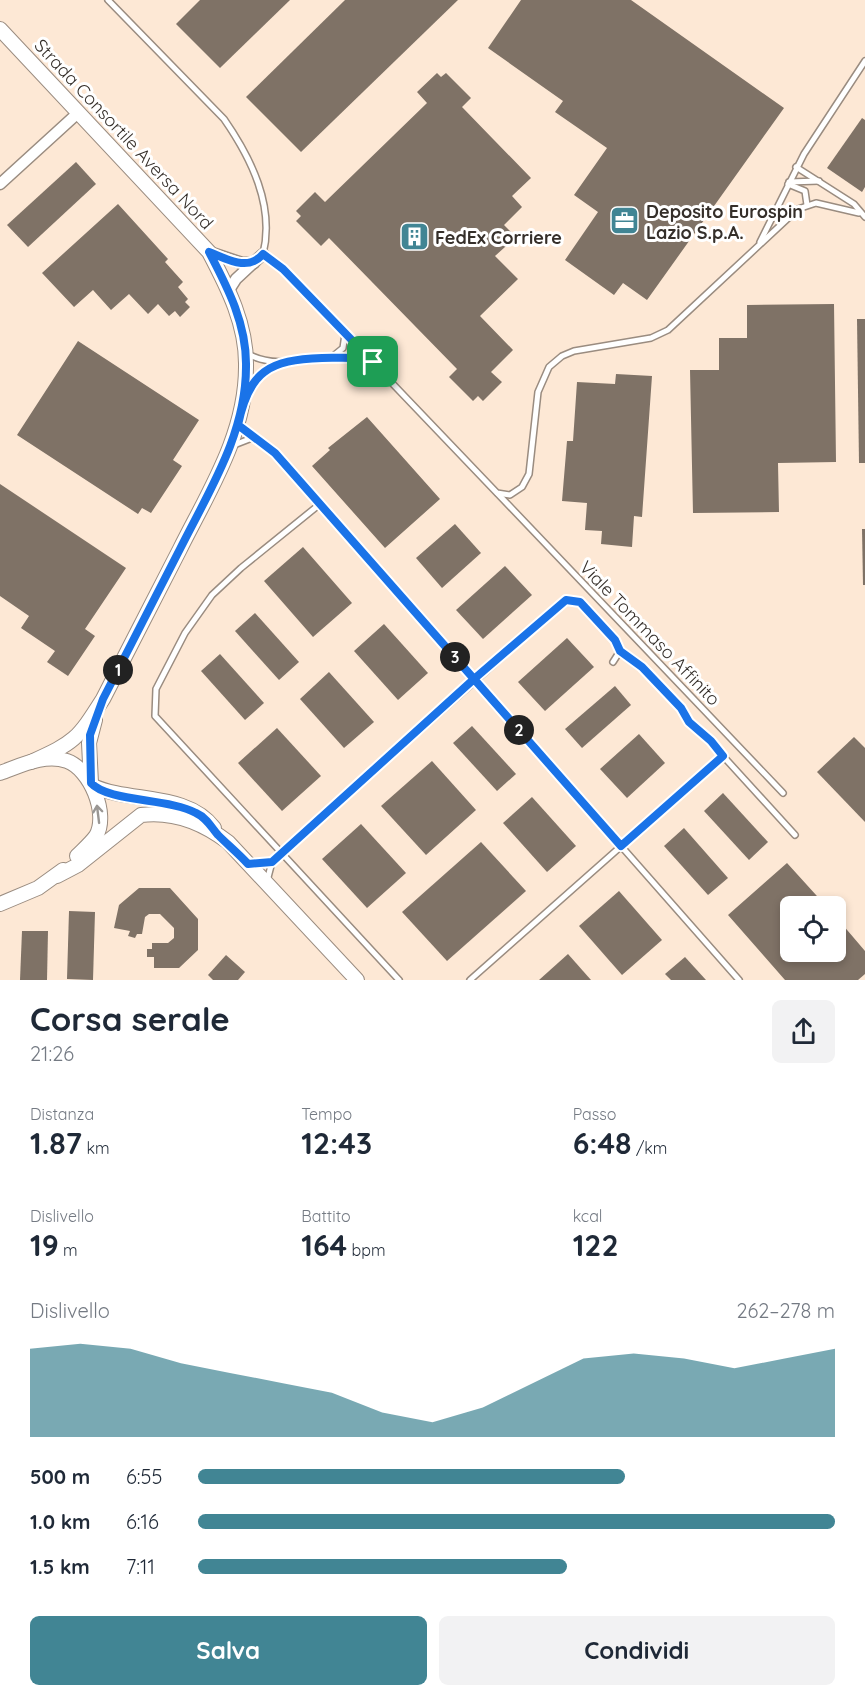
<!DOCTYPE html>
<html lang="it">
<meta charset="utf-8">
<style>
:root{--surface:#fff;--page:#f2f2f3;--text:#1f2937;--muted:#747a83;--accent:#418594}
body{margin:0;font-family:Quicksand,sans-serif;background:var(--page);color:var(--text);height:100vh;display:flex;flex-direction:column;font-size:22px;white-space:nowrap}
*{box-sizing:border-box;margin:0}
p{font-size:20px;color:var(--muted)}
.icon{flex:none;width:33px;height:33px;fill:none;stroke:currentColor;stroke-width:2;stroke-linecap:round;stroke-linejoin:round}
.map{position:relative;height:980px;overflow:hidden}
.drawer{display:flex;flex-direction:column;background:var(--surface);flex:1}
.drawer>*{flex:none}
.buttons{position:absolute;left:780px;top:896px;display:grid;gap:12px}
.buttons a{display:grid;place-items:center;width:66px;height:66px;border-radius:9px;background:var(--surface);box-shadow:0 3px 9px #0003;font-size:30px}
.pin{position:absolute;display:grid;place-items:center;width:51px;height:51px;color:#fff;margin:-26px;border-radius:12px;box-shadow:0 3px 9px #0006}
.km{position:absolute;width:30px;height:30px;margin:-15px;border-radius:50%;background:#222;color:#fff;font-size:16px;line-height:30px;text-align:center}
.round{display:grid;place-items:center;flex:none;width:63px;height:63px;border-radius:9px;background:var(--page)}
.head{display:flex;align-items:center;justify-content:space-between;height:102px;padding:0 30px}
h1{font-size:33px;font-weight:800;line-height:45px}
.stats{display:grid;grid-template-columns:repeat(3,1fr);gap:9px;height:102px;padding:6px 30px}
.stats div{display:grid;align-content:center}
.stats b{font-size:30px;font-weight:800}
.stats small{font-size:16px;font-weight:400}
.stats p{font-size:16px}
.chart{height:168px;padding:12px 30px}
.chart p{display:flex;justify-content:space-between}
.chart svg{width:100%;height:108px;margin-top:6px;fill:var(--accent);opacity:.7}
.cta{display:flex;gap:12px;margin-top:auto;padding:12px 30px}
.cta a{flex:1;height:69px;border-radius:9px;background:var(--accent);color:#fff;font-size:24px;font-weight:800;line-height:69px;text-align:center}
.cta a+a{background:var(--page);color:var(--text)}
ul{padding:0 30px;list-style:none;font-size:20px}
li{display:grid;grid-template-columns:96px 72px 1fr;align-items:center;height:45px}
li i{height:15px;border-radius:8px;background:var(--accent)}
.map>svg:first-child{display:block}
.built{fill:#fde8d5;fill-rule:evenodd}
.building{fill:#7f7266}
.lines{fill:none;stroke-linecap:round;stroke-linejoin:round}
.service-casing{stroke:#9a8c80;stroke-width:8}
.minor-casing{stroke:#9a8c80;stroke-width:13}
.tertiary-casing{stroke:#9a8c80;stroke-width:16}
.path{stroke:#b6b0ab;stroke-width:1.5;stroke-dasharray:3 4.5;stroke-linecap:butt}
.service{stroke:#fff;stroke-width:5}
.minor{stroke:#fff;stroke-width:10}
.tertiary{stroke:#fff;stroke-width:14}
.oneway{stroke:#9a9794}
.route-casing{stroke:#fff;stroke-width:12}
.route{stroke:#1a73e8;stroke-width:8}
.labels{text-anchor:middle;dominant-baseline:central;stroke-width:6;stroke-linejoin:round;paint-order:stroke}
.street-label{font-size:18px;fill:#352f2a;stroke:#fff}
.poi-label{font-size:18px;font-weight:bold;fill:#352f2a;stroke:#fff;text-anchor:start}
</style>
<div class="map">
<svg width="865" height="980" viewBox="0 0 865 980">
<rect width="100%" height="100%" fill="#fef8f2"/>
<path class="built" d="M0,0H865V980H0ZM790,906H836V951H790Z"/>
<g class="building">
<polygon points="200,0 290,0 220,68 176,24"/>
<polygon points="345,0 458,0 301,152 246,97"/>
<polygon points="521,0 631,0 784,108 647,300 623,283 614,295 565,260 598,212 574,195 607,148 555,112 563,101 488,48"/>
<polygon points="437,73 441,77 446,73 471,98 462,107 531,178 512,196 522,207 504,225 516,237 495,256 518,279 480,316 513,350 491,372 502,382 483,401 478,396 473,401 449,377 457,369 329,238 321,246 296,221 301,216 296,211 315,192 325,202 427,103 417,92"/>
<polygon points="862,118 865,120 865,187 862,192 827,168"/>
<polygon points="76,162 96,184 28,247 7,225"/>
<polygon points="118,204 168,259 165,262 183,282 178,287 188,299 185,302 190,307 180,317 175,311 169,316 158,304 148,314 129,294 111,310 93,290 74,307 42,273"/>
<polygon points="834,304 836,462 778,463 779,512 693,513 690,370 719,370 719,338 747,338 747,305"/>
<polygon points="857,319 865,319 865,463 859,463"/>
<polygon points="78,341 199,420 173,460 182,466 151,513 142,508 138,514 17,435"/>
<polygon points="616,374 652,376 642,517 634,516 632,547 601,544 602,531 585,530 587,503 562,501 567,441 573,441 577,382 615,384"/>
<polygon points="367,417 440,499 385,548 312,466 330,450 328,448"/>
<polygon points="0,484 126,568 85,629 95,636 68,676 47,662 55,651 21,628 29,616 0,596"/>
<polygon points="455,524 481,553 442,588 416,558"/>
<polygon points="862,529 865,529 865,585 863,585"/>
<polygon points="303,547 352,603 313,637 264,581"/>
<polygon points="505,566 532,595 483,639 456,610"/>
<polygon points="255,613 299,662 279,680 235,631"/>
<polygon points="384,624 428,673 398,700 354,651"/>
<polygon points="567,638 594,667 545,711 518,682"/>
<polygon points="220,654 264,703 245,720 201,671"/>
<polygon points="329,672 374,722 344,748 300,699"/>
<polygon points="615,686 631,705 582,748 565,729"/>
<polygon points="472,726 516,774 497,791 453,743"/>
<polygon points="277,728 321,776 282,811 238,763"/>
<polygon points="639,734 665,763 627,798 600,769"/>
<polygon points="854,737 865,748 865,822 817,772"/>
<polygon points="432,761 476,810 426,855 381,806"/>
<polygon points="723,793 768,842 749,860 704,811"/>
<polygon points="532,797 576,846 547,872 503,823"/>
<polygon points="361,824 406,873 367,908 322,859"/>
<polygon points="684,828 728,878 708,895 664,846"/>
<polygon points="481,842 526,891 447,961 402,912"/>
<polygon points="787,863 826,906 790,906 790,951 836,951 836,917 865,951 865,974 858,980 785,980 728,915"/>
<polygon points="139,888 170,888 198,919 198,950 179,968 154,968 154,957 147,957 147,949 152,949 152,943 168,943 174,938 174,928 160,914 149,914 145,917 142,934 137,934 135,938 128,936 130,931 114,928 119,905"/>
<polygon points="619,891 662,940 622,975 579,926"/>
<polygon points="69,911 95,912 93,980 67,979"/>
<polygon points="22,931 48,931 47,980 20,980"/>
<polygon points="568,954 591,980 539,980"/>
<polygon points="226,955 245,972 238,980 213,980 208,975"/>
<polygon points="685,957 706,980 671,980 665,974"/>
</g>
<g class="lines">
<defs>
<g id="service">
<path d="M108,0L224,119C251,158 275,206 263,254L283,269L497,493L510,495L522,487L529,474L538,392L549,367L562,356L574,351L651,338L668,330L798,209L816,203L859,213"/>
<polyline points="796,167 854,204 865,217"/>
<polyline points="789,182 819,181"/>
<polyline points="788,184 805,191 807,205"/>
<polyline points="760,242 804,154 865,61"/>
<path d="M248,354C284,374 333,348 371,362"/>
<polyline points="332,357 343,348 345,334"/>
<polyline points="249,390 264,371 282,362"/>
<polyline points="239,426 275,453 739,980"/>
<polyline points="234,445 252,438"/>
<polyline points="498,494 783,793"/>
<polyline points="320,504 241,568 212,595 185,633 156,689 155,716 399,980"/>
<path d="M252,864L272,862L282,853L566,600C584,598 613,636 620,651L613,662"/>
<polyline points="267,881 272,862"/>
<polyline points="470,980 723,756 795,835"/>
</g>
<g id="minor">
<polyline points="0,184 79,112"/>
<polyline points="209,252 242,263 254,263"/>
<polyline points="229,290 236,279 263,254"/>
</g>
<g id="tertiary">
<path d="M0,29L209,252C228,288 247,325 246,367C246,434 209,491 180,549C154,599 129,649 103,699C77,740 75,742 31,762"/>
<path d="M0,773C20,766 45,753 67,761C90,769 109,814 96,836C91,843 83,850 77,856"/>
<polyline points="91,783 89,743 95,720"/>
<path d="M93,786C130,803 187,792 214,828"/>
<path d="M57,876L78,865L141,815C173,811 203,823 228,842L357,980"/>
<polyline points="0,904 38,888 63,870"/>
</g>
</defs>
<use href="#service" class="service-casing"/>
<use href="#minor" class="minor-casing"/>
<use href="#tertiary" class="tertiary-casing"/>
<polyline class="path" points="626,654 642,667 681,708 689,722 718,749"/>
<use href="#service" class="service"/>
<use href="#minor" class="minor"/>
<use href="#tertiary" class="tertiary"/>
</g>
<defs><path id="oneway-shaft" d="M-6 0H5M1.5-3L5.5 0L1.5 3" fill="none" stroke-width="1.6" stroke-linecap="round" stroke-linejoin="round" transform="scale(1.5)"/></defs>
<use class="oneway" href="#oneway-shaft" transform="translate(98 814) rotate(-97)"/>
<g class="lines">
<defs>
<path id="route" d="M373,362L283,269L263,254C248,272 227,259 209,252C228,288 247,325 246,367C246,434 209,491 180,549C154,599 129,649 103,699L90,735L91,783C108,802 169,798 196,813C207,818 211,827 218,835C228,845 239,854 248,864L272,862L474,679L621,846L723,756L711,741L689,722L681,708L642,667L620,651L615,640L580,602L566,600L474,679L275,453L238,425C249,371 269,360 322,358C339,358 356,356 373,362"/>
</defs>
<use href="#route" class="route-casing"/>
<use href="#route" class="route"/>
</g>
<defs>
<symbol id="office-square" viewBox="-11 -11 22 22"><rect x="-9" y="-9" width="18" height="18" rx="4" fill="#418594" stroke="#fff"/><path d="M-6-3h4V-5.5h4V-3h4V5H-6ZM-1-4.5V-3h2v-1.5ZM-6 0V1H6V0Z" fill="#fff"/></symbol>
<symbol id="building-square" viewBox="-11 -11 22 22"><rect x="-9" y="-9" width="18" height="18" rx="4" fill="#418594" stroke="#fff"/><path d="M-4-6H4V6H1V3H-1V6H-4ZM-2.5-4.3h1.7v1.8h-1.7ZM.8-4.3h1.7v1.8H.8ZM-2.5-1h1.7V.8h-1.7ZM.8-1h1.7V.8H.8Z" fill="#fff"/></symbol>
</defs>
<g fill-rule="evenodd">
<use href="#office-square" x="608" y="204" width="33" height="33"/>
<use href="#building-square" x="398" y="220" width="33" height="33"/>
</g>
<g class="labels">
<g class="street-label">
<text transform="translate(124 134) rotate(47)">Strada Consortile Aversa Nord</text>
<text transform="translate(650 633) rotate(46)">Viale Tommaso Affinito</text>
</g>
<g class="poi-label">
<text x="646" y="211">Deposito Eurospin<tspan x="646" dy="21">Lazio S.p.A.</tspan></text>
<text x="435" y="237">FedEx Corriere</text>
</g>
</g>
</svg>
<div class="buttons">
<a><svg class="icon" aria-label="locate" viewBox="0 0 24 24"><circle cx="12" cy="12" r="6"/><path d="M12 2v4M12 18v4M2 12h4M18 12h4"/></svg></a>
</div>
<div class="pin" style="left:373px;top:362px;background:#1e9e55"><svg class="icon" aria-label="arrive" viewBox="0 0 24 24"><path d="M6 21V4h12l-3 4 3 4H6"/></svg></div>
<b class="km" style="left:118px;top:670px">1</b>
<b class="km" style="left:519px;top:730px">2</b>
<b class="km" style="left:455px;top:657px">3</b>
</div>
<section class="drawer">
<div class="head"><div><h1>Corsa serale</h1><p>21:26</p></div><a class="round"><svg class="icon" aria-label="share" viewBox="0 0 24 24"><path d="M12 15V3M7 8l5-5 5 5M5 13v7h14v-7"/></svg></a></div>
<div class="stats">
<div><p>Distanza</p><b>1.87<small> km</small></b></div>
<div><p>Tempo</p><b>12:43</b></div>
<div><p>Passo</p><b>6:48<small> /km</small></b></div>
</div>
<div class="stats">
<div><p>Dislivello</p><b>19<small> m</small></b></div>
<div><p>Battito</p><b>164<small> bpm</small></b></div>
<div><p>kcal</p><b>122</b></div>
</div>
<div class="chart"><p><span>Dislivello</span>262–278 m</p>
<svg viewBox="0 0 160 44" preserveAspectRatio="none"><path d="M0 44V8L10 6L20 8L30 14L40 18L50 22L60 26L70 34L80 38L90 32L100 22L110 12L120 10L130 12L140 16L150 12L160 8V44z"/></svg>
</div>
<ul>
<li><b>500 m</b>6:55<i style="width:67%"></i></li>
<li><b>1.0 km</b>6:16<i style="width:100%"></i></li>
<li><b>1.5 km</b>7:11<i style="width:58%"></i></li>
</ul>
<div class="cta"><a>Salva</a><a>Condividi</a></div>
</section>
